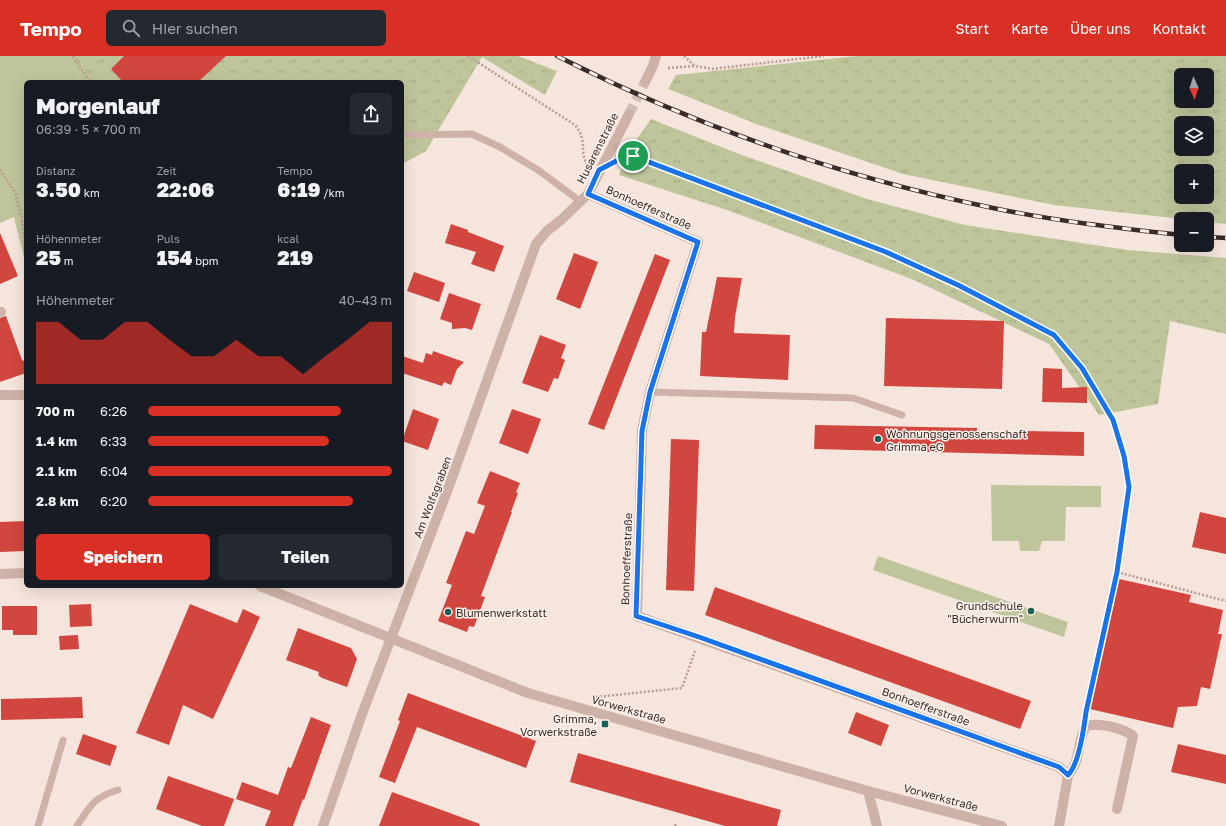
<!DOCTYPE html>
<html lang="de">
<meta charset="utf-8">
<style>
:root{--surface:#171b24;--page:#242831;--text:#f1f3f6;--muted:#9ea1a6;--accent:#d93025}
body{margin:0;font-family:"Golos Text",sans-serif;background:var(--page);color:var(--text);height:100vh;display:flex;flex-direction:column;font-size:15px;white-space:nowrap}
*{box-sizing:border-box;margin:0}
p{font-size:13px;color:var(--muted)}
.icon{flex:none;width:22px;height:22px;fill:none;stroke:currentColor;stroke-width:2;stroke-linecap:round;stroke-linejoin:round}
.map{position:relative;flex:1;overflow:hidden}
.details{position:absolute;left:24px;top:24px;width:380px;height:508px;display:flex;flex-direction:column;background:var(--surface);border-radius:6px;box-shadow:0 4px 16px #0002}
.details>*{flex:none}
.needle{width:26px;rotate:177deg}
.tools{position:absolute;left:1174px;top:12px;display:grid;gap:8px}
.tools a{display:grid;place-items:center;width:40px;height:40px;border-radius:6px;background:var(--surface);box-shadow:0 4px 16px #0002;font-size:20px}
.pin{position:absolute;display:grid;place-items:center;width:34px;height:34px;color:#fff;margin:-17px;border:2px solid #fff;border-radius:50%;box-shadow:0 1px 4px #0007}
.round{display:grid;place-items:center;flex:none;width:42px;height:42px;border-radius:6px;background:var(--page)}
.overview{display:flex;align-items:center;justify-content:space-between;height:68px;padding:0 12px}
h1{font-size:22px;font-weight:800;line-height:30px}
.metrics{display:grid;grid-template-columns:repeat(3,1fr);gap:6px;height:68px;padding:4px 12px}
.metrics div{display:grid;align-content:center}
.metrics b{font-size:20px;font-weight:800}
.metrics small{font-size:11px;font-weight:400}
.metrics p{font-size:11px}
.chart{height:112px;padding:8px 12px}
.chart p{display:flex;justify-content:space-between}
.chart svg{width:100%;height:72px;margin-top:4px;fill:var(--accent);opacity:.7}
.action{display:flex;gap:8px;margin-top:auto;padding:8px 12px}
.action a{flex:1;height:46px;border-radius:6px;background:var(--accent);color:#fff;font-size:16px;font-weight:800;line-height:46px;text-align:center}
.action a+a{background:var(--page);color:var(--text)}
ul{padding:0 12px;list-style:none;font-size:13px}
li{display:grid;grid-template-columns:64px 48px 1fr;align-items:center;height:30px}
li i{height:10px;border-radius:5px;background:var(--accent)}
header{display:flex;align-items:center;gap:24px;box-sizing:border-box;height:56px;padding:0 20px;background:var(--accent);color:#fff}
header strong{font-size:19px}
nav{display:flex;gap:22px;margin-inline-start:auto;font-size:14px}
.search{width:280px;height:36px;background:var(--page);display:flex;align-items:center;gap:10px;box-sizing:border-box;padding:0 14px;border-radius:6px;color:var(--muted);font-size:15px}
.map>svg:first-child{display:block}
.grass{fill:url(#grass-tufts);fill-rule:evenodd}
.green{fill:#bfc59b}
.building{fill:#d1463e}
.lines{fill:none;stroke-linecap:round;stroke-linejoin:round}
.minor-tunnel{stroke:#d0c0b9;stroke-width:10;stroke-dasharray:10 5;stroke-linecap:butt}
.path{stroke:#ba9b91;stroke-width:2.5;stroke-dasharray:2 2;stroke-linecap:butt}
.service{stroke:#ceb2a7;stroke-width:7}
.minor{stroke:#ceb2a7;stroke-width:10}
.rail-casing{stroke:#3a2a28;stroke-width:4.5}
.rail{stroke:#fbf0ea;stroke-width:3;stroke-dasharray:9;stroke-linecap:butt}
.route-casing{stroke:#fff;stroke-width:8}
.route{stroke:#1a73e8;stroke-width:5}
.poi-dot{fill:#196057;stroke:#fbf0ea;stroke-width:1.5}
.labels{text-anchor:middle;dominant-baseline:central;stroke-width:3;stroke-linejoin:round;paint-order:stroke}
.street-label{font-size:11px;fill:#3a2a28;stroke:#fbf0ea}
.poi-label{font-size:11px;fill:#3a2a28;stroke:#fbf0ea;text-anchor:start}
</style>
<header>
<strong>Tempo</strong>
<div class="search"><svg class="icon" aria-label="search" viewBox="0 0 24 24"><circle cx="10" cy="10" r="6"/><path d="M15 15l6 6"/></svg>Hier suchen</div>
<nav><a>Start</a><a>Karte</a><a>Über uns</a><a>Kontakt</a></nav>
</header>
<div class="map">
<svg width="1226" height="770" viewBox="0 0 1226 770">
<defs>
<pattern id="grass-tufts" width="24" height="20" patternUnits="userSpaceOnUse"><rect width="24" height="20" fill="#bfc59b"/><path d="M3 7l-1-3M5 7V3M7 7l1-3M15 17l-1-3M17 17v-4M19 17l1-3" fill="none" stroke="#a5a986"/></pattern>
</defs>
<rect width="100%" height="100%" fill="#f5e5dd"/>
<g class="grass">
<polygon points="67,0 518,0 557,15 545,39 482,1 426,95 402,108 402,26 83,26"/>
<path d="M857,0H1226V168L1207,166V163H1182L1054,149L903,118L759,69L668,33L676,19ZM1181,19H1207V45H1181ZM1181,67H1207V93H1181ZM1181,115H1207V141H1181Z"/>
<polygon points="651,63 739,98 867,143 965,169 1127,194 1226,202 1226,278 1170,265 1158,348 1099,359 1049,288 914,224 730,155 619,119 629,94"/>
</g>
<g class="green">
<polygon points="0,0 67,0 83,26 26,26 26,210 14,161 0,167"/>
<polygon points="991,429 1101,430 1101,451 1066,451 1065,485 1042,485 1039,495 1020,495 1019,485 992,485"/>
<polygon points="878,500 1068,566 1064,581 873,514"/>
</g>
<g class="building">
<polygon points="124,0 226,0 198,26 123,26 111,13"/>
<polygon points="451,168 468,174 468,176 504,190 494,216 471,208 476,196 445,187"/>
<polygon points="0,177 18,220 0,228"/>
<polygon points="574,197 598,206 580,253 556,243"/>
<polygon points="655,198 670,204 604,374 588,368"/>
<polygon points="414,216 445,227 439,246 407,235"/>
<polygon points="717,221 742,222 735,261 734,277 790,279 788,324 700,320 702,276 706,276"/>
<polygon points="449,237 481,248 472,274 465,272 452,273 452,267 440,263"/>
<polygon points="6,260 22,304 26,306 26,317 0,326 0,262"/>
<polygon points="886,262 1004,265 1002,333 884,330"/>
<polygon points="540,279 566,289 561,302 565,304 558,323 554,322 548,336 522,327"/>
<polygon points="433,295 464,306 457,313 451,329 444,326 442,330 402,317 402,300 423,307 426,297 432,299"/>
<polygon points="1043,312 1062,313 1062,332 1087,331 1087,347 1042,346"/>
<polygon points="413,353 439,363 428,394 402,385"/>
<polygon points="512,353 541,363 528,398 499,387"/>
<polygon points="815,369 977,372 977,382 1022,383 1023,375 1084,376 1084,400 814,393"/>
<polygon points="671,383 699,384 694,535 666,534"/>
<polygon points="490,415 520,427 516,436 518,437 511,456 512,456 481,540 485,541 474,571 469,570 467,576 438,565 452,529 446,527 466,475 474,478 485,450 477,447"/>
<polygon points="1200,456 1226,462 1226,498 1192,491"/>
<polygon points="26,465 26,495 0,496 0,466"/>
<polygon points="1119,523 1191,539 1189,546 1223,554 1218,578 1222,578 1210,633 1201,631 1197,650 1178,651 1173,672 1090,653"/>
<polygon points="715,531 1031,645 1020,673 705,559"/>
<polygon points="91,548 92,570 70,571 69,549"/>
<polygon points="190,548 237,567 243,553 260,561 213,663 183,649 169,689 136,677"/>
<polygon points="2,550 37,550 37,579 13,579 13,574 2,574"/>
<polygon points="298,572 351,592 357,603 347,631 322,622 318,619 319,616 286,604"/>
<polygon points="78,579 79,593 60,594 59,580"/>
<polygon points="408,637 536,685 526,712 417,671 395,727 379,721 400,665 398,664"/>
<polygon points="82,641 83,662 1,664 1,643"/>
<polygon points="856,656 889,669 881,690 848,677"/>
<polygon points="311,661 331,669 304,744 303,743 293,770 265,770 271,755 236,743 242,726 278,739 288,711 291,712"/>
<polygon points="83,678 117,690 110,710 76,698"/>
<polygon points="1178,688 1226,699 1226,728 1171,716"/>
<polygon points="578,697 781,754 777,770 725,770 570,726"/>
<polygon points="168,720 234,743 224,770 202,770 156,753"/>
<polygon points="392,736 480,768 479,770 379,770"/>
</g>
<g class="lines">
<polyline class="minor-tunnel" points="629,58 645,26"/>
<g class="path">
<polyline points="73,0 90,26"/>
<path d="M468,0L575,69C589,86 578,96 588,109"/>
<polyline points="684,0 695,10 712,13 824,0"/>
<polyline points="668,12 694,10"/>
<polyline points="623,102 633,100 886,196 960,230 1054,279 1082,312 1113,364 1124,400 1129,431 1117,516 1086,656"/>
<polyline points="0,114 15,136 22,162 25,199"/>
<polyline points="1117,516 1226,545"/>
<polyline points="596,641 682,632 695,595"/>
<polyline points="675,770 676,767"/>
</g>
<g class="service">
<polyline points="402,79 472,78 500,91 538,114 580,145"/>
<polyline points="650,336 853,342 902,359"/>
<polyline points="38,770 63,684"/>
<path d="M77,770C90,750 94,741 118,734"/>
</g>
<g class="minor">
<polyline points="645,26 653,10 656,0"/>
<polyline points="588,138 698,186 650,336 642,375 637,560 1059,711 1068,719"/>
<polyline points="0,256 1,256"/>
<polyline points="0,339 26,339"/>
<polyline points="0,518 26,517"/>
<polyline points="260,530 528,637 868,735 1002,770"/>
<polyline points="868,735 877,770"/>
<polyline points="323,770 362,658 448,433 536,188 547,175 561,164 588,138 629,58"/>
<path d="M1059,770L1068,719C1081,706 1077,685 1086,670C1098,666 1123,672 1133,680L1117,753"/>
</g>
<defs>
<g id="rail">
<path d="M557,0C695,70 842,121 993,152C1055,165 1118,172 1181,179"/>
<polyline points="1207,181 1226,182"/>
</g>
</defs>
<use href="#rail" class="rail-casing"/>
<use href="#rail" class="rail"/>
</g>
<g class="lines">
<defs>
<path id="route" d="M633,100L886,196L960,230L1054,279L1082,312L1113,364L1124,400L1129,431L1117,516L1086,656C1084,672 1079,708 1068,719L1059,711L699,581L636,560L642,375L650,336L698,186L588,138L599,114L622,102Z"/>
</defs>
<use href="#route" class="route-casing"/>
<use href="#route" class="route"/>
</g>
<g class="poi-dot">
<circle cx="878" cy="383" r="4"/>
<circle cx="1031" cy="555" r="4"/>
<circle cx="448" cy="556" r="4"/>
<rect x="601" y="664" width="8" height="8" rx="2"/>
</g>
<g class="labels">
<g class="street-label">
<text transform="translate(597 92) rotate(-63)">Husarenstraße</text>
<text transform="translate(649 151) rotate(24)">Bonhoefferstraße</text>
<text transform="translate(432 441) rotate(-69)">Am Wolfsgraben</text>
<text transform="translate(626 503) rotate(-88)">Bonhoefferstraße</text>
<text transform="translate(926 650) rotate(20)">Bonhoefferstraße</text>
<text transform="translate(629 653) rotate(16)">Vorwerkstraße</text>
<text transform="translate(941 741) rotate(15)">Vorwerkstraße</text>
</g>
<g class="poi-label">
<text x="886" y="377">Wohnungsgenossenschaft<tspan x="886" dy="13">Grimma eG</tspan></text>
<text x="1023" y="549" text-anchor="end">Grundschule<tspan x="1023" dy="13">"Bücherwurm"</tspan></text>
<text x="456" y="556">Blumenwerkstatt</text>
<text x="597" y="662" text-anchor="end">Grimma,<tspan x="597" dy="13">Vorwerkstraße</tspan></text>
</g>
</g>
</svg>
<div class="tools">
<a><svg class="needle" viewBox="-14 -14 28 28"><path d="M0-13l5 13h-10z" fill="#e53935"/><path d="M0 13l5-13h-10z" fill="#9ea1a6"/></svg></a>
<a><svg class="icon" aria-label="layers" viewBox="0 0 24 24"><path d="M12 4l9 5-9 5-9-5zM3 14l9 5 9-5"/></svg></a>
<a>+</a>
<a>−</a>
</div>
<div class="pin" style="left:633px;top:100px;background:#1e9e55"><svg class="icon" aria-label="arrive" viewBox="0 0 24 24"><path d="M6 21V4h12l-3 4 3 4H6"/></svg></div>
<section class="details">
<div class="overview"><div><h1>Morgenlauf</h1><p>06:39 · 5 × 700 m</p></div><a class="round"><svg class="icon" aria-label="share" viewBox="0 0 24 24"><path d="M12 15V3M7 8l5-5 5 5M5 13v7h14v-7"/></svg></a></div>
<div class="metrics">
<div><p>Distanz</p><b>3.50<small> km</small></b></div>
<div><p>Zeit</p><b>22:06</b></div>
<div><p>Tempo</p><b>6:19<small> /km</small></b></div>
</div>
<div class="metrics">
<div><p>Höhenmeter</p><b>25<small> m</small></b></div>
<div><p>Puls</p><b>154<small> bpm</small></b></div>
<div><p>kcal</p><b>219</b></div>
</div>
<div class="chart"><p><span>Höhenmeter</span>40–43 m</p>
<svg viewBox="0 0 160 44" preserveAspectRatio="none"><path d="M0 44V6L10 6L20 17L30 17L40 6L50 6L60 17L70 27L80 27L90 17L100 27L110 27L120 38L130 27L140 17L150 6L160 6V44z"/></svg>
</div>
<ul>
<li><b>700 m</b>6:26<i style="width:79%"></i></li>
<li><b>1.4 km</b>6:33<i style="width:74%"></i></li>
<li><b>2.1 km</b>6:04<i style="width:100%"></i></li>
<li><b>2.8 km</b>6:20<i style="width:84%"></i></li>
</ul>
<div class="action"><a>Speichern</a><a>Teilen</a></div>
</section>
</div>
